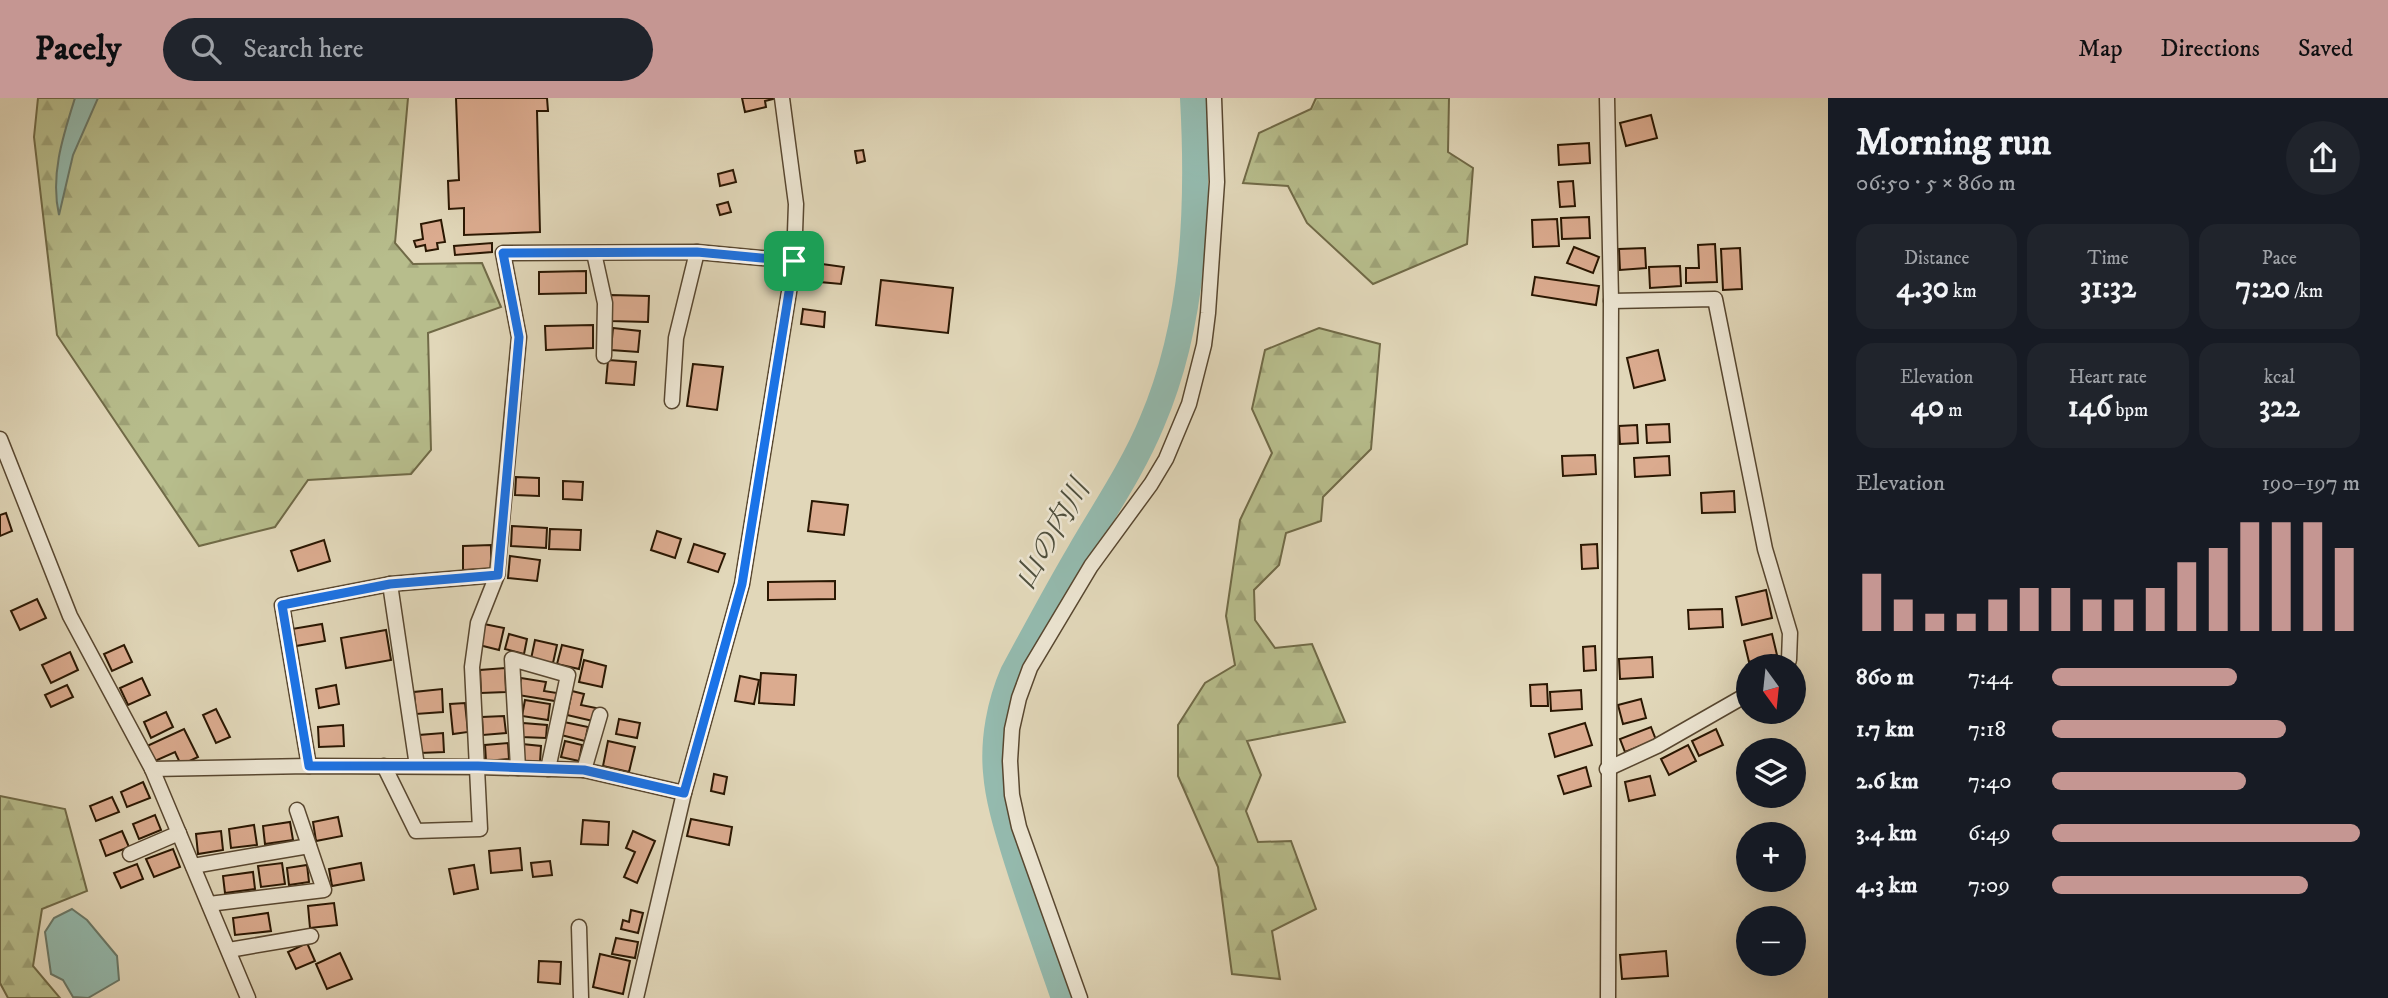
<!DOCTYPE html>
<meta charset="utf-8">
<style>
:root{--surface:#171b24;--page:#20242c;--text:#f1f3f6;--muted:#9ea1a6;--accent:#c59692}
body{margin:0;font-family:"IM FELL DW Pica","Noto Serif JP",serif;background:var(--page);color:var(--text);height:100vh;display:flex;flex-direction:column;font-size:26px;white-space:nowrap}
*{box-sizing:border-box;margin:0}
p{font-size:23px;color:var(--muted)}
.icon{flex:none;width:38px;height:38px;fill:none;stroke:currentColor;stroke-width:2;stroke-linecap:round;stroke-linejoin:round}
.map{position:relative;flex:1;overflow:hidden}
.details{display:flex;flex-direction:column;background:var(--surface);width:560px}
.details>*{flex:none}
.needle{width:46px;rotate:165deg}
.buttons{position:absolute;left:1736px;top:556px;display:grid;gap:14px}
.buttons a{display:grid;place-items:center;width:70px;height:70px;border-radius:50%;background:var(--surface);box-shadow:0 7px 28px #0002;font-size:35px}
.pin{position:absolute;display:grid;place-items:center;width:60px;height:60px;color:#fff;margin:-30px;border-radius:14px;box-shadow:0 4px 10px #0006}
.round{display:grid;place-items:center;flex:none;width:74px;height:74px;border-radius:37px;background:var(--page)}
.headline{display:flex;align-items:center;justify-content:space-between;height:119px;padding:0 28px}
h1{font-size:38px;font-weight:700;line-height:52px}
.metrics{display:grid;grid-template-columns:repeat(3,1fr);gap:10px;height:119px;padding:7px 28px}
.metrics div{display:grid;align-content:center;border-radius:18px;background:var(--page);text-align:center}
.metrics b{font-size:30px;font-weight:700}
.metrics small{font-size:19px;font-weight:400}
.metrics p{font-size:19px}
.chart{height:196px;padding:14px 28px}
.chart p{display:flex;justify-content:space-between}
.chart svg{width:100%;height:126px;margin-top:7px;stroke:var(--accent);stroke-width:6}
ul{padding:0 28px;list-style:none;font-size:23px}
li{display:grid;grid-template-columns:112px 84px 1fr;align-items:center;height:52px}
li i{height:18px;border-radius:9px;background:var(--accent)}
header{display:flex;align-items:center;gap:42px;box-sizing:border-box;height:98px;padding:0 35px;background:var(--accent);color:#111}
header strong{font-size:33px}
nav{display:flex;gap:38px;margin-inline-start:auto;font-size:24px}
.search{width:490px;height:63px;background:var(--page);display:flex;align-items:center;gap:18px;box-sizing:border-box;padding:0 24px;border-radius:38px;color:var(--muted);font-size:26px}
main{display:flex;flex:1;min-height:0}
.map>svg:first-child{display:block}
.forest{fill:url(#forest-firs);stroke:#706a47;stroke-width:2}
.water{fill:#94baae;stroke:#6a7969;stroke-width:2}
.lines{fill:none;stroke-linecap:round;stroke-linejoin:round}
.river{stroke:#94baae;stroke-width:26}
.building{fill:#dbab8f;stroke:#2a1702;stroke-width:2}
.minor-casing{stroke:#584730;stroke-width:17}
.minor{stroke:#ece5d2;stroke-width:14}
.route-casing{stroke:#fff;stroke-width:14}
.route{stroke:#1a73e8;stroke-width:9}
.labels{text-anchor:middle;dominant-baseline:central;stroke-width:5;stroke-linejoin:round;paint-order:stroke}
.water-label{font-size:30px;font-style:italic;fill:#4f503e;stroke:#ece5d2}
</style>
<header>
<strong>Pacely</strong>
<div class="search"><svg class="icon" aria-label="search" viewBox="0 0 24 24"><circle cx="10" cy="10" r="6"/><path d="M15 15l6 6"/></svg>Search here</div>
<nav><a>Map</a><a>Directions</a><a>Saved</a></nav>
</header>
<main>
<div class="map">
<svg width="1828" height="900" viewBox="0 0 1828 900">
<defs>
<pattern id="forest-firs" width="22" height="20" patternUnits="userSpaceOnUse" patternTransform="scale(1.75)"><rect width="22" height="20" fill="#b7bd8c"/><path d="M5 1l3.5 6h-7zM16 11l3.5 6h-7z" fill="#9ea277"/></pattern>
</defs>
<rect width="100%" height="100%" fill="#e1d7b9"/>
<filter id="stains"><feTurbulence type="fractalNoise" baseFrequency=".00286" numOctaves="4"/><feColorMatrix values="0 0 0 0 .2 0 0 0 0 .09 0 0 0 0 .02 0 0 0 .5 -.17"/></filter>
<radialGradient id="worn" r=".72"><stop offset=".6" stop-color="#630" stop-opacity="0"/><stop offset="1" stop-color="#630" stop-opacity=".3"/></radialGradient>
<g class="forest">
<polygon points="38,0 408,0 395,145 413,166 482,165 501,209 428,235 431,352 411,376 308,382 275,429 199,448 57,237 34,39"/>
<polygon points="1316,0 1449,0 1448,54 1473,70 1467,146 1373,186 1307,125 1288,88 1243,85 1259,35 1311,11"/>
<polygon points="1319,230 1380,246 1371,351 1323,399 1321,423 1286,435 1279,467 1254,492 1255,522 1275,550 1312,546 1345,624 1247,643 1261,677 1246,713 1258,744 1291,743 1316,811 1272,833 1280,881 1232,876 1218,769 1178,678 1178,627 1205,585 1235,567 1226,518 1240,422 1272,355 1252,311 1265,252"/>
<polygon points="0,698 65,711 87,793 42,811 33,868 60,900 8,900 0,885"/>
</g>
<g class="water">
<path d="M75,0H98L73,57L59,117C50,77 63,38 75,0Z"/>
<polygon points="72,811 87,822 117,858 119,882 88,900 73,899 63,882 51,876 45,834 54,820"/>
</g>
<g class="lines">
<path class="river" d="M1064,900C1047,851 1029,802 1014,753C1006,727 998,700 996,674C993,641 1000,605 1013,575C1035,534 1057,493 1080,454C1105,411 1133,370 1152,324C1195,224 1199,107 1193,0"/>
</g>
<g class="building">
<polygon points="456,0 547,0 548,13 537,13 540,134 464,137 464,110 449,111 448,83 459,82"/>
<polygon points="742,0 777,0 765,3 766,9 745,14"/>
<polygon points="1651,17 1657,40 1626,48 1620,25"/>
<polygon points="1589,45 1590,65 1559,67 1558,47"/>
<polygon points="863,52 865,63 857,65 855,53"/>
<polygon points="733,72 736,84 720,88 718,76"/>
<polygon points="1573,83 1575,108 1560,109 1558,84"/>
<polygon points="728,104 731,114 720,117 717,107"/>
<polygon points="1589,119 1590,140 1562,141 1561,120"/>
<polygon points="1557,121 1559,148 1533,149 1532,122"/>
<polygon points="441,122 445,144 437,145 438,151 426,153 425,147 416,149 414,143 423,141 421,126"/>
<polygon points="492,145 492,154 455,157 454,148"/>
<polygon points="1715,146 1717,184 1686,185 1686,170 1699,170 1698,147"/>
<polygon points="1574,149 1599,159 1593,175 1567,165"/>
<polygon points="1645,150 1646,170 1620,172 1619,151"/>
<polygon points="1740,150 1742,191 1723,192 1721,151"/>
<polygon points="822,166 844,169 841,186 820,184"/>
<polygon points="1680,168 1681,188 1650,190 1649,169"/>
<polygon points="586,173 586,195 539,196 539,174"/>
<polygon points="1535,179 1599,188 1596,207 1532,197"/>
<polygon points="881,182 953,190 948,235 876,227"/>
<polygon points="611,197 649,198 648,224 610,223"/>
<polygon points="803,211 825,214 824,229 801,226"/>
<polygon points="593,227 593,250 546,252 545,228"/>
<polygon points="613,230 640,233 638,254 611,252"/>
<polygon points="1658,252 1665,282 1634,290 1627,260"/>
<polygon points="608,262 636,264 634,287 606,285"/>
<polygon points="693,266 723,269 717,312 687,308"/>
<polygon points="1669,326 1670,344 1647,345 1646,327"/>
<polygon points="1637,327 1638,345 1620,346 1619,328"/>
<polygon points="1595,357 1596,376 1563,378 1562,358"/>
<polygon points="1669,358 1670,377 1635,379 1634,360"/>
<polygon points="516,379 539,380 539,398 515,397"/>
<polygon points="563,383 583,384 582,402 563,401"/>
<polygon points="1734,393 1735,414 1702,415 1701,395"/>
<polygon points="812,403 848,407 844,437 808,433"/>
<polygon points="6,415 12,433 0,438 0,417"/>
<polygon points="512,428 547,430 546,450 511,448"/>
<polygon points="550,431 581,432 580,452 549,451"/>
<polygon points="657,433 681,441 675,460 651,452"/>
<polygon points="324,442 330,463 298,473 291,453"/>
<polygon points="694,446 725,456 718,474 688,464"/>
<polygon points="1597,446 1598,470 1582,471 1581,447"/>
<polygon points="491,447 491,471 463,472 463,448"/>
<polygon points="510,458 540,462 537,483 508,480"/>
<polygon points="835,483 835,501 768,502 768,484"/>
<polygon points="1766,492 1772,520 1742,527 1736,499"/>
<polygon points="37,501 46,520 20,532 11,513"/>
<polygon points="1722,511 1723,529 1689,531 1688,512"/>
<polygon points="322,526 325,543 296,548 292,531"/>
<polygon points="484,526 504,530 499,552 479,547"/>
<polygon points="386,532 391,562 346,570 341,540"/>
<polygon points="509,536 527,541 524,556 505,551"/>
<polygon points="1772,536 1777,557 1749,564 1744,543"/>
<polygon points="535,542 557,547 553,565 531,561"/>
<polygon points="124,547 132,564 112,573 104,556"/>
<polygon points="562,547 583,552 579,571 557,566"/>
<polygon points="1595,548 1596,572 1584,573 1583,549"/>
<polygon points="70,554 78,572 51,585 42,567"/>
<polygon points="1652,559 1653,579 1620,581 1619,561"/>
<polygon points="584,562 606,568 602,589 579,584"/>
<polygon points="505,570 506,594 481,595 480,572"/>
<polygon points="761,575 796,577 794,607 759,605"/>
<polygon points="740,578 759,582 754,606 735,603"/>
<polygon points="142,580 150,597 128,607 120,590"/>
<polygon points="521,580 546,584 544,593 557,595 555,603 518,597"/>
<polygon points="1547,586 1548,608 1531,608 1530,587"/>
<polygon points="67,587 73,599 51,609 45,597"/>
<polygon points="336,587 339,606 319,610 316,591"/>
<polygon points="442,591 443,614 416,616 414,594"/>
<polygon points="1581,592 1582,611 1551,613 1550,594"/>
<polygon points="572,593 584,596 581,607 596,610 593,623 567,617"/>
<polygon points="1641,601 1646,620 1623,626 1618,607"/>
<polygon points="525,602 550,606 548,622 522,618"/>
<polygon points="465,605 468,634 453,636 450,606"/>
<polygon points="216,611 230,639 216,645 203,617"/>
<polygon points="166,614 173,629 151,640 144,624"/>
<polygon points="504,618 506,635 483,637 482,619"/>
<polygon points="619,621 640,625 637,640 616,636"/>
<polygon points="564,624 588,629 585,643 561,637"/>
<polygon points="523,625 547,627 546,640 522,639"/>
<polygon points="1585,625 1592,647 1555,659 1549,636"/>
<polygon points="343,627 344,648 319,649 318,629"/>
<polygon points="1651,629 1656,642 1625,654 1620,641"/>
<polygon points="184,631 198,659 181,667 175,654 155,663 147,648"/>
<polygon points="1716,631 1723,647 1699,658 1692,643"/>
<polygon points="443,635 444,654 420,655 419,637"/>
<polygon points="565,643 582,647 579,663 561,659"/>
<polygon points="608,643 635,649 629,674 603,668"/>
<polygon points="508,645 509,661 486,663 485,647"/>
<polygon points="522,646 541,648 540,664 521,663"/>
<polygon points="1688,647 1696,663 1669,677 1661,661"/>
<polygon points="1586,669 1591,688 1564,696 1558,678"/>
<polygon points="714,676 727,679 724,696 711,693"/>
<polygon points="1650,678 1655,697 1629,703 1625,684"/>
<polygon points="143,684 150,700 127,709 121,694"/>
<polygon points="112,699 119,714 96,723 90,708"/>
<polygon points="155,717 161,732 139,741 133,726"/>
<polygon points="338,719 342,738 316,743 313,724"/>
<polygon points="691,721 732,729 729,747 687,738"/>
<polygon points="583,722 609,724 608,747 581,746"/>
<polygon points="290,724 293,742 265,746 263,728"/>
<polygon points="254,727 257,747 231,750 229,731"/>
<polygon points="122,733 129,749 106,758 100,742"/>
<polygon points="221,733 223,752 198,756 196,736"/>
<polygon points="633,733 655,743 637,785 624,779 635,754 626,750"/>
<polygon points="520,750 522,772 491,775 489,753"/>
<polygon points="173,751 180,769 154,779 146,761"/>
<polygon points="550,763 552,777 533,779 531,765"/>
<polygon points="282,765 285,786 261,789 258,768"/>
<polygon points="361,765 364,782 332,788 329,771"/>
<polygon points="137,766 143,781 121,790 114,775"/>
<polygon points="307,767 309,784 289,787 287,770"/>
<polygon points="474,767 478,791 454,796 449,771"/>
<polygon points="253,774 255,791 225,795 223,778"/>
<polygon points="334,805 337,827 310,830 308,808"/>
<polygon points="631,812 643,815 638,835 621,831 623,822 629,824"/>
<polygon points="268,815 271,833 235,837 233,820"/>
<polygon points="616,840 638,844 635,860 612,856"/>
<polygon points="307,845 315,863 296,871 288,854"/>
<polygon points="1666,853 1668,878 1622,881 1620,857"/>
<polygon points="340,855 352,881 327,891 316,866"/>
<polygon points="600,856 630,863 623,896 593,889"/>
<polygon points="539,863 561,864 560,886 538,884"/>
</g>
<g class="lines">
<defs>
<g id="minor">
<polyline points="1607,0 1611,203 1608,900"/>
<polyline points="594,155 605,205 604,258"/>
<polyline points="1611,203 1715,201 1765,451 1790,535 1789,562 1781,569"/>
<polyline points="672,303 676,240 697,154"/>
<polyline points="0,341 70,518 152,671 248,900"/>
<polyline points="390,486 417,668"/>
<polyline points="309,668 282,507 390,486 497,477"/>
<polyline points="384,668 416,733 480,731 472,569 478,525 497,477 519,239 503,155 697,154 794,163"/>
<polyline points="518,670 512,561 568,577 548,671"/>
<polyline points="152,671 309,668 478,669 584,672 684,695"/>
<polyline points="1607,671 1657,648 1748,596"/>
<polyline points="584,672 600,617"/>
<polyline points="130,756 179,735"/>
<polyline points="193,768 309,748"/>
<polyline points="209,806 324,792 297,712"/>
<polyline points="579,829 581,900"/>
<polyline points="229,852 311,838"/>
<polyline points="636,900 684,695 742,486 794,163 796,106 782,0"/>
<polyline points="1080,900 1019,729 1012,697 1010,663 1012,631 1019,600 1030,570 1091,468 1151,386 1166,361 1189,306 1204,247 1208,215 1217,84 1214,0"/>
</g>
</defs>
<use href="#minor" class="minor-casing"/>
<use href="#minor" class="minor"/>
</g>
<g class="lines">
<defs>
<polygon id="route" points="697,154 794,163 742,486 684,695 584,672 478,668 309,668 282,507 390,486 498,477 519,239 503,155"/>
</defs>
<use href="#route" class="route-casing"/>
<use href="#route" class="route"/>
</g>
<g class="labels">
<g class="water-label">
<text transform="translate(1053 437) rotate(-60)">山の内川</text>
</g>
</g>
<rect width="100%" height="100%" filter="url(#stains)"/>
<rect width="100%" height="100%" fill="url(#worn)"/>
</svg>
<div class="buttons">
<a><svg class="needle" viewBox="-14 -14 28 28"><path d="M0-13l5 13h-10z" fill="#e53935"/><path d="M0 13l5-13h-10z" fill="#9ea1a6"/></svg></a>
<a><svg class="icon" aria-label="layers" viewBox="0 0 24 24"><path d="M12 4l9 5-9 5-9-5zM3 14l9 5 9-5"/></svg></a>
<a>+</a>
<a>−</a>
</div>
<div class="pin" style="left:794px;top:163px;background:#1e9e55"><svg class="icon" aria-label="arrive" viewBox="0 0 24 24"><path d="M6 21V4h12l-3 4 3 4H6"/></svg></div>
</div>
<section class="details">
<div class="headline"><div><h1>Morning run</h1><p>06:50 · 5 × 860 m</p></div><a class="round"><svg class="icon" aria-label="share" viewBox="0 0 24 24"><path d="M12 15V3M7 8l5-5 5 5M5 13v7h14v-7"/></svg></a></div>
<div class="metrics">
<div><p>Distance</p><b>4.30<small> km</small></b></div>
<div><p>Time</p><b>31:32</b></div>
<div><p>Pace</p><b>7:20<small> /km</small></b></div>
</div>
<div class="metrics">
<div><p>Elevation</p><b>40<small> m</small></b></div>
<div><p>Heart rate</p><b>146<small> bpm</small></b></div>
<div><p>kcal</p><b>322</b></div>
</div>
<div class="chart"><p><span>Elevation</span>190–197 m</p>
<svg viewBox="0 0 160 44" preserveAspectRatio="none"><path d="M5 44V24M15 44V33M25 44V38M35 44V38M45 44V33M55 44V29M65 44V29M75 44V33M85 44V33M95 44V29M105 44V20M115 44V15M125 44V6M135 44V6M145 44V6M155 44V15"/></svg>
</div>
<ul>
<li><b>860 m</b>7:44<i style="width:60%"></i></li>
<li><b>1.7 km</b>7:18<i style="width:76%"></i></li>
<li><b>2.6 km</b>7:40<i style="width:63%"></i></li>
<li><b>3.4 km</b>6:49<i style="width:100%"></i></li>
<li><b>4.3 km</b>7:09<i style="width:83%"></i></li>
</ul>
</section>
</main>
